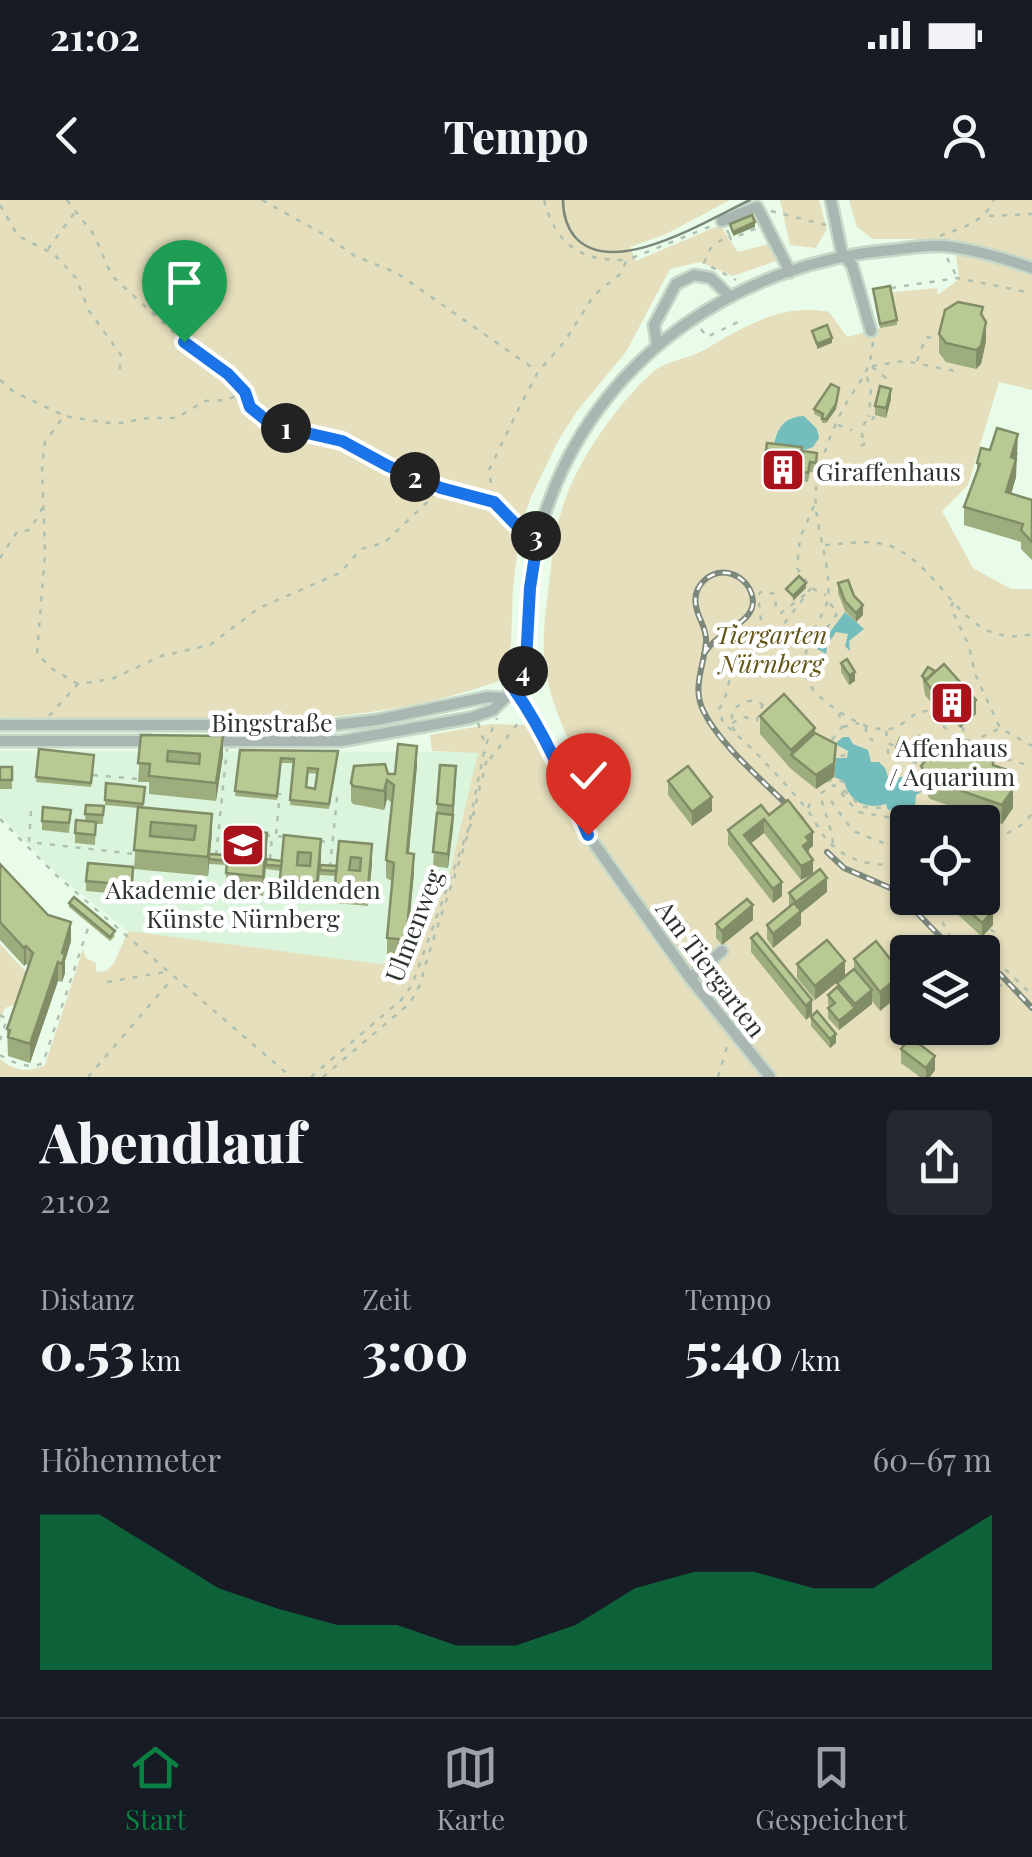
<!DOCTYPE html>
<html lang="de">
<meta charset="utf-8">
<style>
:root{--surface:#171b24;--page:#242831;--text:#f1f3f6;--muted:#9ea1a6;--line:#363941;--accent:#0b8043}
body{margin:0;font-family:"Playfair Display",serif;background:var(--page);color:var(--text);height:100vh;display:flex;flex-direction:column;font-size:38px;white-space:nowrap}
*{box-sizing:border-box;margin:0}
p{font-size:32px;color:var(--muted)}
.icon{flex:none;width:55px;height:55px;fill:none;stroke:currentColor;stroke-width:2;stroke-linecap:round;stroke-linejoin:round}
.map{position:relative;height:877px;overflow:hidden}
.sheet{display:flex;flex-direction:column;background:var(--surface);flex:1}
.sheet>*{flex:none}
.tools{position:absolute;left:890px;top:605px;display:grid;gap:20px}
.tools a{display:grid;place-items:center;width:110px;height:110px;border-radius:10px;background:var(--surface);box-shadow:0 2px 8px #0004;font-size:50px}
.pin{position:absolute;display:grid;place-items:center;width:85px;height:85px;color:#fff;margin:-102px -42px;border-radius:50% 50% 50% 0;rotate:-45deg;box-shadow:0 0 10px #0007}
.pin .icon{rotate:45deg}
.km{position:absolute;width:50px;height:50px;margin:-25px;border-radius:50%;background:#222;color:#fff;font-size:28px;line-height:50px;text-align:center}
.round{display:grid;place-items:center;flex:none;width:105px;height:105px;border-radius:10px;background:var(--page)}
.head{display:flex;align-items:center;justify-content:space-between;height:170px;padding:0 40px}
h1{font-size:55px;font-weight:800;line-height:75px}
.figures{display:grid;grid-template-columns:repeat(3,1fr);gap:15px;height:170px;padding:10px 40px}
.figures div{display:grid;align-content:center}
.figures b{font-size:50px;font-weight:800}
.figures small{font-size:28px;font-weight:400}
.figures p{font-size:28px}
.chart{height:280px;padding:20px 40px}
.chart p{display:flex;justify-content:space-between}
.chart svg{width:100%;height:180px;margin-top:10px;fill:var(--accent);opacity:.7}
.status{display:flex;justify-content:space-between;align-items:center;height:70px;padding:0 50px;background:var(--surface);direction:ltr}
.status svg{height:28px;fill:currentColor}
header{display:flex;justify-content:space-between;align-items:center;height:130px;padding:0 40px;background:var(--surface);font-size:45px;font-weight:800}
.menu{display:flex;justify-content:space-around;align-items:center;height:140px;border-top:2px solid var(--line);background:var(--surface);font-size:28px;color:var(--muted)}
.menu a{display:grid;justify-items:center;gap:5px}
.menu .selected{color:var(--accent)}
.map>svg:first-child{display:block}
.built{fill:#daf5dc}
.green{fill:#e6dfbd;fill-rule:evenodd}
.water{fill:#73bebd}
.lines{fill:none;stroke-linecap:round;stroke-linejoin:round}
.minor-casing{stroke:#c6d8c7;stroke-width:15}
.path{stroke:#b0c0b0;stroke-width:2.5;stroke-dasharray:5 8;stroke-linecap:butt}
.minor{stroke:#aab6b1;stroke-width:10}
.tram{stroke:#7c887c;stroke-width:2.5}
.rail-casing{stroke:#7c887c;stroke-width:6}
.rail{stroke:#fff;stroke-width:2.5;stroke-dasharray:8;stroke-linecap:butt}
.wall{fill:#9ead7e;fill-rule:evenodd}
.shaded-wall{fill:#818d67}
.building{fill:#b8c993;stroke:#818d67;stroke-width:2.5;fill-rule:evenodd}
.route-casing{stroke:#fff;stroke-width:20}
.route{stroke:#1a73e8;stroke-width:12}
.labels{text-anchor:middle;dominant-baseline:central;stroke-width:9;stroke-linejoin:round;paint-order:stroke}
.poi-label{font-size:25px;fill:#2d342d;stroke:#fff}
.park-label{font-size:25px;font-style:italic;fill:#625514;stroke:#fff}
.street-label{font-size:25px;fill:#2d342d;stroke:#fff}
</style>
<div class="status"><b>21:02</b><svg viewBox="0 0 49 12"><path d="M0 12V9h3v3zM5 12V6h3v6zM10 12V3h3v9zM15 12V0h3v12zM26 1h20v11H26zM47 4h2v5h-2z"/></svg></div>
<header><svg class="icon" aria-label="back" viewBox="0 0 24 24"><path d="M15 5l-7 7 7 7"/></svg>Tempo<svg class="icon" aria-label="person" viewBox="0 0 24 24"><circle cx="12" cy="8" r="4"/><path d="M4 21q1-7 8-7t8 7"/></svg></header>
<div class="map">
<svg width="1032" height="877" viewBox="0 0 1032 877">
<rect width="100%" height="100%" fill="#e8fce9"/>
<polygon class="built" points="0,551 479,552 448,680 409,769 128,731 57,674 0,616"/>
<g class="green">
<path d="M0,0H730L666,34L630,47L636,61L720,25L738,52L769,44L776,61L733,76L700,62L670,69L626,152L577,211L558,241L531,297L521,325L513,387L511,445L499,481C343,538 164,519 0,517Z"/>
<polygon points="780,0 819,0 827,29 816,48 790,45"/>
<path d="M849,0H1032V190L999,182L968,285L942,311L973,368L1011,389H1032V877H0V859C14,871 29,873 45,865L83,749L86,758L96,763V772L106,771L114,763L128,731L409,768L448,680L478,553L432,551L430,535L491,524L527,525L572,618L599,601C580,563 558,524 548,483C541,454 544,420 548,392C552,364 553,336 562,309C575,264 618,202 654,171C666,161 688,159 702,151C742,128 782,102 829,112L847,137L880,128L873,94L937,88L938,95L959,79L954,39H873L857,27ZM908,622H982V698H908ZM908,752H982V828H908Z"/>
<polygon points="0,744 28,774 18,803 5,808 0,821"/>
</g>
<g class="water">
<path d="M804,216L817,229L819,238L813,247L805,250L774,245C777,227 785,217 804,216Z"/>
<polygon points="845,412 864,429 849,441 850,451 845,446 848,434 836,432 827,446 826,454 817,449"/>
<path d="M843,537H849L853,544L868,550L871,562H879L885,568L889,580L909,575L913,581L922,582L911,587L915,592L923,591L916,595L915,607L888,610L886,604C867,610 849,602 844,581L834,577L836,558H847L848,551L835,544Z"/>
</g>
<g class="lines">
<defs>
<g id="minor">
<polyline points="831,0 842,54"/>
<polyline points="722,21 757,7 790,72"/>
<polyline points="842,54 852,65 871,131"/>
<polyline points="657,145 654,125 676,84 694,75 711,78 730,97"/>
<polyline points="514,489 528,509 567,584 588,635 690,778 770,877"/>
<polyline points="0,525 335,525 377,520 487,497 505,498"/>
<polyline points="0,541 151,541"/>
<path d="M213,541H341L470,518L493,510L514,489L523,473C529,448 527,423 529,397C531,362 539,327 552,294C606,153 743,62 891,50C908,48 926,45 944,46C974,49 1003,58 1032,68"/>
<polyline points="690,778 722,751"/>
</g>
</defs>
<use href="#minor" class="minor-casing"/>
<g class="path">
<polyline points="67,0 94,35 112,76 184,142 228,175 245,191 250,207 261,219 272,225 342,241 388,266 441,288 494,303"/>
<polyline points="262,0 323,34 355,56 397,73 537,171"/>
<path d="M544,0C556,45 580,61 626,60"/>
<polyline points="0,5 18,36 54,54 76,78 89,111 121,155 119,177"/>
<polyline points="771,11 826,25"/>
<polyline points="989,16 1032,14"/>
<polyline points="727,30 729,34 710,49 704,63 736,80"/>
<polyline points="729,35 731,39 757,28"/>
<path d="M940,36C963,27 983,23 994,0"/>
<polyline points="48,49 75,12"/>
<polyline points="947,58 957,77"/>
<polyline points="891,88 957,78 1032,93"/>
<polyline points="701,129 707,137 744,119"/>
<path d="M873,142C870,170 865,174 850,197C836,219 824,250 818,276C808,317 832,356 828,398C827,407 820,417 816,426C797,467 799,484 837,510C852,520 868,530 887,529C904,529 910,511 927,511L952,534L965,541"/>
<polyline points="917,161 926,137 940,139"/>
<polyline points="872,166 905,161 955,171"/>
<polyline points="872,167 886,178 882,187"/>
<polyline points="867,177 871,189 869,217"/>
<polyline points="0,180 14,192 63,215"/>
<polyline points="838,225 852,230"/>
<polyline points="861,246 867,242 862,236 862,227 869,217 873,219 875,213"/>
<polyline points="814,306 800,338 797,368 811,388 826,395"/>
<polyline points="527,333 494,303 489,270 518,210 538,172 565,141 594,95 619,75 627,60 714,25"/>
<path d="M825,345C847,344 874,338 895,348C949,375 963,450 1032,434"/>
<polyline points="0,358 17,332 30,330 43,307"/>
<path d="M811,388L784,424L779,441C767,449 752,449 741,458C726,471 731,493 719,509L723,523C753,547 781,579 806,608C812,616 817,626 823,635C844,662 875,669 908,662"/>
<polyline points="953,402 951,408 969,446 975,474 1000,528 1032,546"/>
<polyline points="772,444 761,420 758,395 762,391 775,394 776,408 781,413 807,393"/>
<polyline points="809,446 816,443 838,412 830,404"/>
<polyline points="78,484 54,470 37,454 45,353 42,266 45,242 64,216 115,224 148,218 176,218 205,201 227,200 243,192"/>
<polyline points="49,516 78,484 112,479 161,456 210,445 259,408 340,373 361,349 384,343 441,289"/>
<polyline points="478,523 485,544"/>
<polyline points="732,523 744,517 757,520 762,506"/>
<polyline points="843,527 859,523"/>
<polyline points="866,527 866,535 873,541"/>
<polyline points="962,527 969,542"/>
<path d="M735,531L731,523L733,509C750,499 755,496 769,511"/>
<polyline points="886,531 888,543 897,547"/>
<polyline points="832,540 842,527 839,513"/>
<polyline points="970,543 998,529"/>
<polyline points="888,554 888,544"/>
<polyline points="994,556 1032,566"/>
<polyline points="900,557 922,565"/>
<polyline points="490,559 522,518"/>
<polyline points="93,575 138,579"/>
<polyline points="834,577 834,558 845,555"/>
<polyline points="827,581 836,579 843,582 843,597"/>
<polyline points="844,590 861,607 882,608"/>
<polyline points="831,601 853,631 886,644 898,638 908,645"/>
<polyline points="808,608 812,598"/>
<polyline points="31,611 29,642 134,654"/>
<polyline points="0,619 56,675 291,877"/>
<polyline points="982,627 989,638"/>
<polyline points="276,634 280,593"/>
<polyline points="265,635 287,637"/>
<polyline points="908,635 905,636 908,639"/>
<polyline points="320,641 333,643"/>
<path d="M982,641C1000,637 1023,629 1032,613"/>
<path d="M833,643C831,625 824,611 820,594L834,585L858,612L917,622"/>
<polyline points="216,655 227,549"/>
<polyline points="270,659 272,637"/>
<polyline points="330,667 337,598 331,597"/>
<path d="M948,698L940,717C948,733 953,745 970,752"/>
<polyline points="982,758 1005,769 1032,795"/>
<polyline points="982,777 986,778 995,764 994,732 990,729"/>
<polyline points="988,779 1002,786"/>
<polyline points="107,782 165,772"/>
<polyline points="0,815 7,819 0,840"/>
<path d="M0,855C11,862 30,870 43,863L88,728"/>
<polyline points="88,877 172,779"/>
<polyline points="311,877 401,800 412,785 468,630 485,547 497,518"/>
<path d="M323,877L410,803L420,785C437,719 465,657 479,590C482,576 488,565 486,552"/>
<polyline points="718,877 729,840"/>
</g>
<use href="#minor" class="minor"/>
<path class="tram" d="M563,0C563,13 566,26 575,37C613,80 709,19 750,0"/>
<defs>
<g id="rail">
<path d="M704,454C717,429 763,423 751,392C747,382 738,375 728,373C709,370 692,387 696,406C698,419 707,428 706,442C704,466 692,487 703,510C720,547 772,588 801,619"/>
<polyline points="827,652 844,668 895,690 955,752"/>
<polyline points="982,767 1000,774 1032,808"/>
</g>
</defs>
<use href="#rail" class="rail-casing"/>
<use href="#rail" class="rail"/>
</g>
<g class="wall">
<polygon points="873,89 897,120 897,125 880,128"/>
<polygon points="983,116 986,141 981,164 976,169 946,162 939,153 939,134"/>
<polygon points="839,193 836,209 826,223 822,223 822,218 814,214 814,209"/>
<polygon points="891,199 886,218 875,215 875,206"/>
<polygon points="990,250 1018,253 1016,260 1016,277 1011,294 1032,300 1032,360 1021,349 1021,342 964,325 964,307 977,273 977,263"/>
<polygon points="802,252 817,262 816,273 810,272 808,282 799,281 799,283 764,279 764,265"/>
<polygon points="838,383 854,396 863,415 856,422 845,411 838,393"/>
<polygon points="841,463 855,481 849,485 841,472"/>
<polygon points="922,476 976,514 960,528 936,502 933,505 925,495"/>
<polygon points="760,516 815,533 836,558 834,577 816,589 791,569 760,534"/>
<polygon points="141,535 223,555 216,601 149,594 149,582 138,582"/>
<polygon points="916,544 949,551 947,559 993,565 1010,588 1013,608 1002,624 930,599 921,585 921,566 924,563 896,553 896,548"/>
<polygon points="39,549 94,555 91,587 36,582"/>
<path d="M240,550L338,556L329,609L290,605L294,563H281L277,600L235,596ZM308,573L317,574L315,589L306,587Z"/>
<polygon points="417,565 409,653 414,672 406,758 387,756 387,738 392,681 386,678 386,660 392,603 387,599 384,610 353,604 351,601 351,583 388,574 395,574"/>
<rect x="0" y="567" width="12" height="22"/>
<polygon points="456,580 448,668 433,666 437,604"/>
<polygon points="668,581 712,611 692,626 668,595"/>
<polygon points="106,583 145,587 143,607 212,632 210,654 227,655 267,633 267,659 282,661 321,639 321,665 337,666 339,641 372,663 368,706 335,703 336,676 320,675 320,673 317,700 280,697 281,671 266,669 263,696 226,692 226,665 209,664 208,676 134,669 138,608 105,605"/>
<polygon points="86,605 104,606 103,624 96,624 95,645 75,643 75,633 85,621"/>
<polygon points="71,610 69,633 42,630 42,621"/>
<polygon points="769,615 813,646 809,649 801,680 764,633 751,643 782,696 773,703 728,645 728,630"/>
<polygon points="0,664 71,741 65,761 65,773 62,782 58,781 30,863 8,856 7,829 28,766 26,764 24,766 0,740"/>
<polygon points="133,676 132,695 86,691 86,681"/>
<polygon points="827,692 801,713 801,725 773,748 767,739 767,725 789,707 789,693"/>
<polygon points="950,698 979,698 993,725 982,737 950,707"/>
<polygon points="69,703 115,736 110,741 69,707"/>
<polygon points="753,720 722,745 716,738 716,724"/>
<polygon points="751,738 812,814 806,820 751,752"/>
<polygon points="827,740 815,800 797,778 797,764"/>
<polygon points="854,759 902,793 880,811 872,801 872,804 839,830 828,818 828,808 830,807 828,804 828,795 837,787 837,783 854,769"/>
<polygon points="811,817 836,843 830,848 811,826"/>
<polygon points="901,849 935,870 930,877 920,877 901,863"/>
</g>
<g class="shaded-wall">
<polygon points="755,22 755,27 733,36 733,32"/>
<polygon points="986,122 986,141 981,164 976,169 976,150"/>
<polygon points="832,138 832,143 817,149 817,144"/>
<polygon points="839,188 836,209 826,223 826,219"/>
<polygon points="891,189 891,199 886,218 886,208"/>
<polygon points="1018,234 1016,277 1006,311 1006,292 1011,257"/>
<polygon points="806,383 806,388 793,401 793,396"/>
<polygon points="863,405 863,415 856,422 856,413"/>
<polygon points="855,472 855,481 849,485 849,475"/>
<polygon points="936,488 936,502 933,505 933,491"/>
<polygon points="976,500 976,514 960,528 960,514"/>
<polygon points="815,528 815,547 791,555 791,550"/>
<polygon points="223,536 223,555 216,601 216,583"/>
<polygon points="836,544 834,577 816,589 816,575"/>
<polygon points="417,546 417,565 407,672 407,653"/>
<polygon points="456,566 453,629 448,668 448,654"/>
<polygon points="387,580 387,599 384,610 384,591"/>
<polygon points="1013,589 1013,608 1002,624 1002,605"/>
<polygon points="712,597 712,611 692,626 692,612"/>
<polygon points="212,614 212,632 208,676 208,657"/>
<polygon points="764,619 764,633 744,649 744,635"/>
<polygon points="813,632 813,646 809,649 809,655 803,646 806,637"/>
<polygon points="267,633 267,652 263,696 263,677"/>
<polygon points="321,639 321,657 317,700 317,682"/>
<polygon points="372,644 372,663 368,706 368,687"/>
<polygon points="414,654 414,672 406,758 406,740"/>
<polygon points="813,660 813,674 801,680 801,666"/>
<polygon points="827,678 827,692 801,713 801,725 773,748 773,734 796,715 796,702"/>
<polygon points="782,682 782,696 773,703 773,689"/>
<polygon points="753,705 753,720 722,745 722,731"/>
<polygon points="993,711 993,725 982,737 982,723"/>
<polygon points="71,722 71,741 65,761 65,773 62,782 62,753"/>
<polygon points="26,746 26,764 24,766 24,748"/>
<polygon points="845,761 845,776 815,800 815,786"/>
<polygon points="58,762 58,781 30,863 30,844"/>
<polygon points="902,774 902,793 880,811 880,792"/>
<polygon points="872,790 872,804 839,830 839,821 855,808 855,804"/>
<polygon points="812,800 812,814 806,820 806,806"/>
<polygon points="836,834 836,843 830,848 830,839"/>
<polygon points="935,856 935,870 930,877 926,877 926,868"/>
</g>
<g class="building">
<polygon points="752,15 755,22 733,32 730,24"/>
<polygon points="890,86 897,120 880,124 873,89"/>
<polygon points="958,102 983,107 981,114 986,122 981,146 976,150 946,143 939,134 945,110"/>
<polygon points="827,125 832,138 817,144 812,131"/>
<polygon points="831,184 839,188 836,204 826,219 822,219 823,214 814,209"/>
<polygon points="880,186 891,189 886,208 875,206"/>
<polygon points="997,228 1018,234 1011,257 1016,259 1006,292 1032,300 1032,342 1021,330 1023,324 964,307 980,264 977,263 981,248 990,250"/>
<polygon points="767,243 802,247 799,269 764,265"/>
<polygon points="802,251 817,253 816,263 810,262 808,273 799,271"/>
<polygon points="799,376 806,383 793,396 786,389"/>
<polygon points="848,380 854,396 863,405 856,413 845,401 838,383"/>
<polygon points="847,459 855,472 849,475 841,463"/>
<polygon points="944,464 976,500 960,514 936,488 933,491 925,481"/>
<polygon points="928,467 935,471 926,480 922,476"/>
<polygon points="784,494 815,528 791,550 760,516"/>
<polygon points="815,533 836,544 834,563 816,575 791,555"/>
<path d="M141,535L223,536L216,583L149,576L150,564L138,563ZM168,551L200,554L199,564L167,561Z"/>
<polygon points="919,536 949,547 945,558 932,553 927,559 896,548 900,538 916,544"/>
<polygon points="963,540 993,550 993,565 1010,571 1009,588 1013,589 1002,605 930,580 921,566 932,553 948,559"/>
<polygon points="398,544 417,546 407,653 414,654 406,740 387,738 394,663 386,660 394,585 387,580 384,591 353,586 351,583 354,566 385,564 388,574 395,574"/>
<polygon points="39,549 94,555 91,583 36,577"/>
<path d="M240,550L338,551L329,604L290,600L294,559L281,558L277,596L235,591ZM308,568L318,569L315,589L306,587Z"/>
<polygon points="440,565 456,566 453,606 437,604"/>
<polygon points="688,566 712,597 692,612 668,581"/>
<rect x="0" y="567" width="12" height="13"/>
<polygon points="106,583 145,587 143,604 105,600"/>
<polygon points="788,600 813,632 806,637 809,641 803,646 813,660 801,666 764,619 744,635 782,682 773,689 728,630 761,605 769,615"/>
<polygon points="86,605 104,606 103,615 85,614"/>
<polygon points="43,607 71,610 69,623 42,621"/>
<path d="M138,607L212,614L208,657L134,650ZM151,622L196,626L194,640L150,636Z"/>
<polygon points="437,613 453,615 448,654 433,652"/>
<polygon points="76,620 96,622 95,635 75,633"/>
<path d="M230,630L267,633L263,677L226,673ZM243,646L256,647L255,661L242,660Z"/>
<path d="M284,635L321,639L317,682L280,678ZM298,652L311,653L310,666L297,665Z"/>
<path d="M339,641L372,644L368,687L335,684ZM351,657L361,658L360,671L349,670Z"/>
<polygon points="209,654 227,655 227,661 209,659"/>
<polygon points="266,659 282,661 281,666 266,665"/>
<polygon points="88,663 133,667 132,685 86,681"/>
<polygon points="0,664 48,715 71,722 62,753 65,754 62,764 58,762 30,844 8,837 10,830 7,829 33,753 26,746 24,748 0,722"/>
<polygon points="320,665 337,666 336,671 320,670"/>
<polygon points="820,669 827,678 796,702 789,693"/>
<polygon points="74,697 115,731 110,737 69,703"/>
<polygon points="955,698 979,698 993,711 982,723"/>
<polygon points="747,699 753,705 722,731 716,724"/>
<polygon points="794,703 801,711 773,734 767,725"/>
<polygon points="757,733 812,800 806,806 751,738"/>
<polygon points="827,740 845,761 815,786 797,764"/>
<polygon points="876,741 902,774 880,792 854,759"/>
<polygon points="854,769 872,790 855,804 837,783"/>
<polygon points="837,787 855,808 839,821 828,808 835,803 828,795"/>
<polygon points="817,811 836,834 830,839 811,817"/>
<polygon points="910,837 935,856 926,868 901,849"/>
</g>
<g class="lines">
<defs>
<path id="route" d="M184,142L228,174L245,192L250,207L272,225L342,241L388,266L441,288L494,302L522,331L538,336L530,388L526,462L514,489C545,533 567,585 588,635"/>
</defs>
<use href="#route" class="route-casing"/>
<use href="#route" class="route"/>
</g>
<defs>
<symbol id="building-square" viewBox="-11 -11 22 22"><rect x="-9" y="-9" width="18" height="18" rx="4" fill="#a8131c" stroke="#fff"/><path d="M-4-6H4V6H1V3H-1V6H-4ZM-2.5-4.3h1.7v1.8h-1.7ZM.8-4.3h1.7v1.8H.8ZM-2.5-1h1.7V.8h-1.7ZM.8-1h1.7V.8H.8Z" fill="#fff"/></symbol>
<symbol id="university-square" viewBox="-11 -11 22 22"><rect x="-9" y="-9" width="18" height="18" rx="4" fill="#a8131c" stroke="#fff"/><path d="M0-5L7-2L0 1L-7-2ZM-4 1L0 2.5L4 1V4Q0 6-4 4Z" fill="#fff"/></symbol>
</defs>
<g fill-rule="evenodd">
<use href="#building-square" x="758" y="245" width="50" height="50"/>
<use href="#building-square" x="927" y="478" width="50" height="50"/>
<use href="#university-square" x="218" y="620" width="50" height="50"/>
</g>
<g class="labels">
<g class="poi-label">
<text x="816" y="270" text-anchor="start">Giraffenhaus</text>
<text x="952" y="546">Affenhaus<tspan x="952" dy="29">/ Aquarium</tspan></text>
<text x="243" y="688">Akademie der Bildenden<tspan x="243" dy="29">Künste Nürnberg</tspan></text>
</g>
<g class="park-label">
<text x="771" y="433">Tiergarten<tspan x="771" dy="29">Nürnberg</tspan></text>
</g>
<g class="street-label">
<text x="272" y="521">Bingstraße</text>
<text transform="translate(413 725) rotate(-69)">Ulmenweg</text>
<text transform="translate(712 768) rotate(53)">Am Tiergarten</text>
</g>
</g>
</svg>
<div class="tools">
<a><svg class="icon" aria-label="locate" viewBox="0 0 24 24"><circle cx="12" cy="12" r="6"/><path d="M12 2v4M12 18v4M2 12h4M18 12h4"/></svg></a>
<a><svg class="icon" aria-label="layers" viewBox="0 0 24 24"><path d="M12 4l9 5-9 5-9-5zM3 14l9 5 9-5"/></svg></a>
</div>
<div class="pin" style="left:184px;top:142px;background:#1e9e55"><svg class="icon" aria-label="arrive" viewBox="0 0 24 24"><path d="M6 21V4h12l-3 4 3 4H6"/></svg></div>
<div class="pin" style="left:588px;top:635px;background:#d93025"><svg class="icon" aria-label="check" viewBox="0 0 24 24"><path d="M5 12l5 5 9-10"/></svg></div>
<b class="km" style="left:286px;top:228px">1</b>
<b class="km" style="left:415px;top:277px">2</b>
<b class="km" style="left:536px;top:336px">3</b>
<b class="km" style="left:523px;top:471px">4</b>
</div>
<section class="sheet">
<div class="head"><div><h1>Abendlauf</h1><p>21:02</p></div><a class="round"><svg class="icon" aria-label="share" viewBox="0 0 24 24"><path d="M12 15V3M7 8l5-5 5 5M5 13v7h14v-7"/></svg></a></div>
<div class="figures">
<div><p>Distanz</p><b>0.53<small> km</small></b></div>
<div><p>Zeit</p><b>3:00</b></div>
<div><p>Tempo</p><b>5:40<small> /km</small></b></div>
</div>
<div class="chart"><p><span>Höhenmeter</span>60–67 m</p>
<svg viewBox="0 0 160 44" preserveAspectRatio="none"><path d="M0 44V6L10 6L20 15L30 24L40 29L50 33L60 33L70 38L80 38L90 33L100 24L110 20L120 20L130 24L140 24L150 15L160 6V44z"/></svg>
</div>
</section>
<nav class="menu">
<a class="selected"><svg class="icon" aria-label="home" viewBox="0 0 24 24"><path d="M3 11l9-7 9 7M6 9v11h12V9"/></svg>Start</a>
<a><svg class="icon" aria-label="map" viewBox="0 0 24 24"><path d="M3 6l6-2 6 2 6-2v14l-6 2-6-2-6 2zM9 4v14M15 6v14"/></svg>Karte</a>
<a><svg class="icon" aria-label="saved" viewBox="0 0 24 24"><path d="M7 4h10v16l-5-4-5 4z"/></svg>Gespeichert</a>
</nav>
